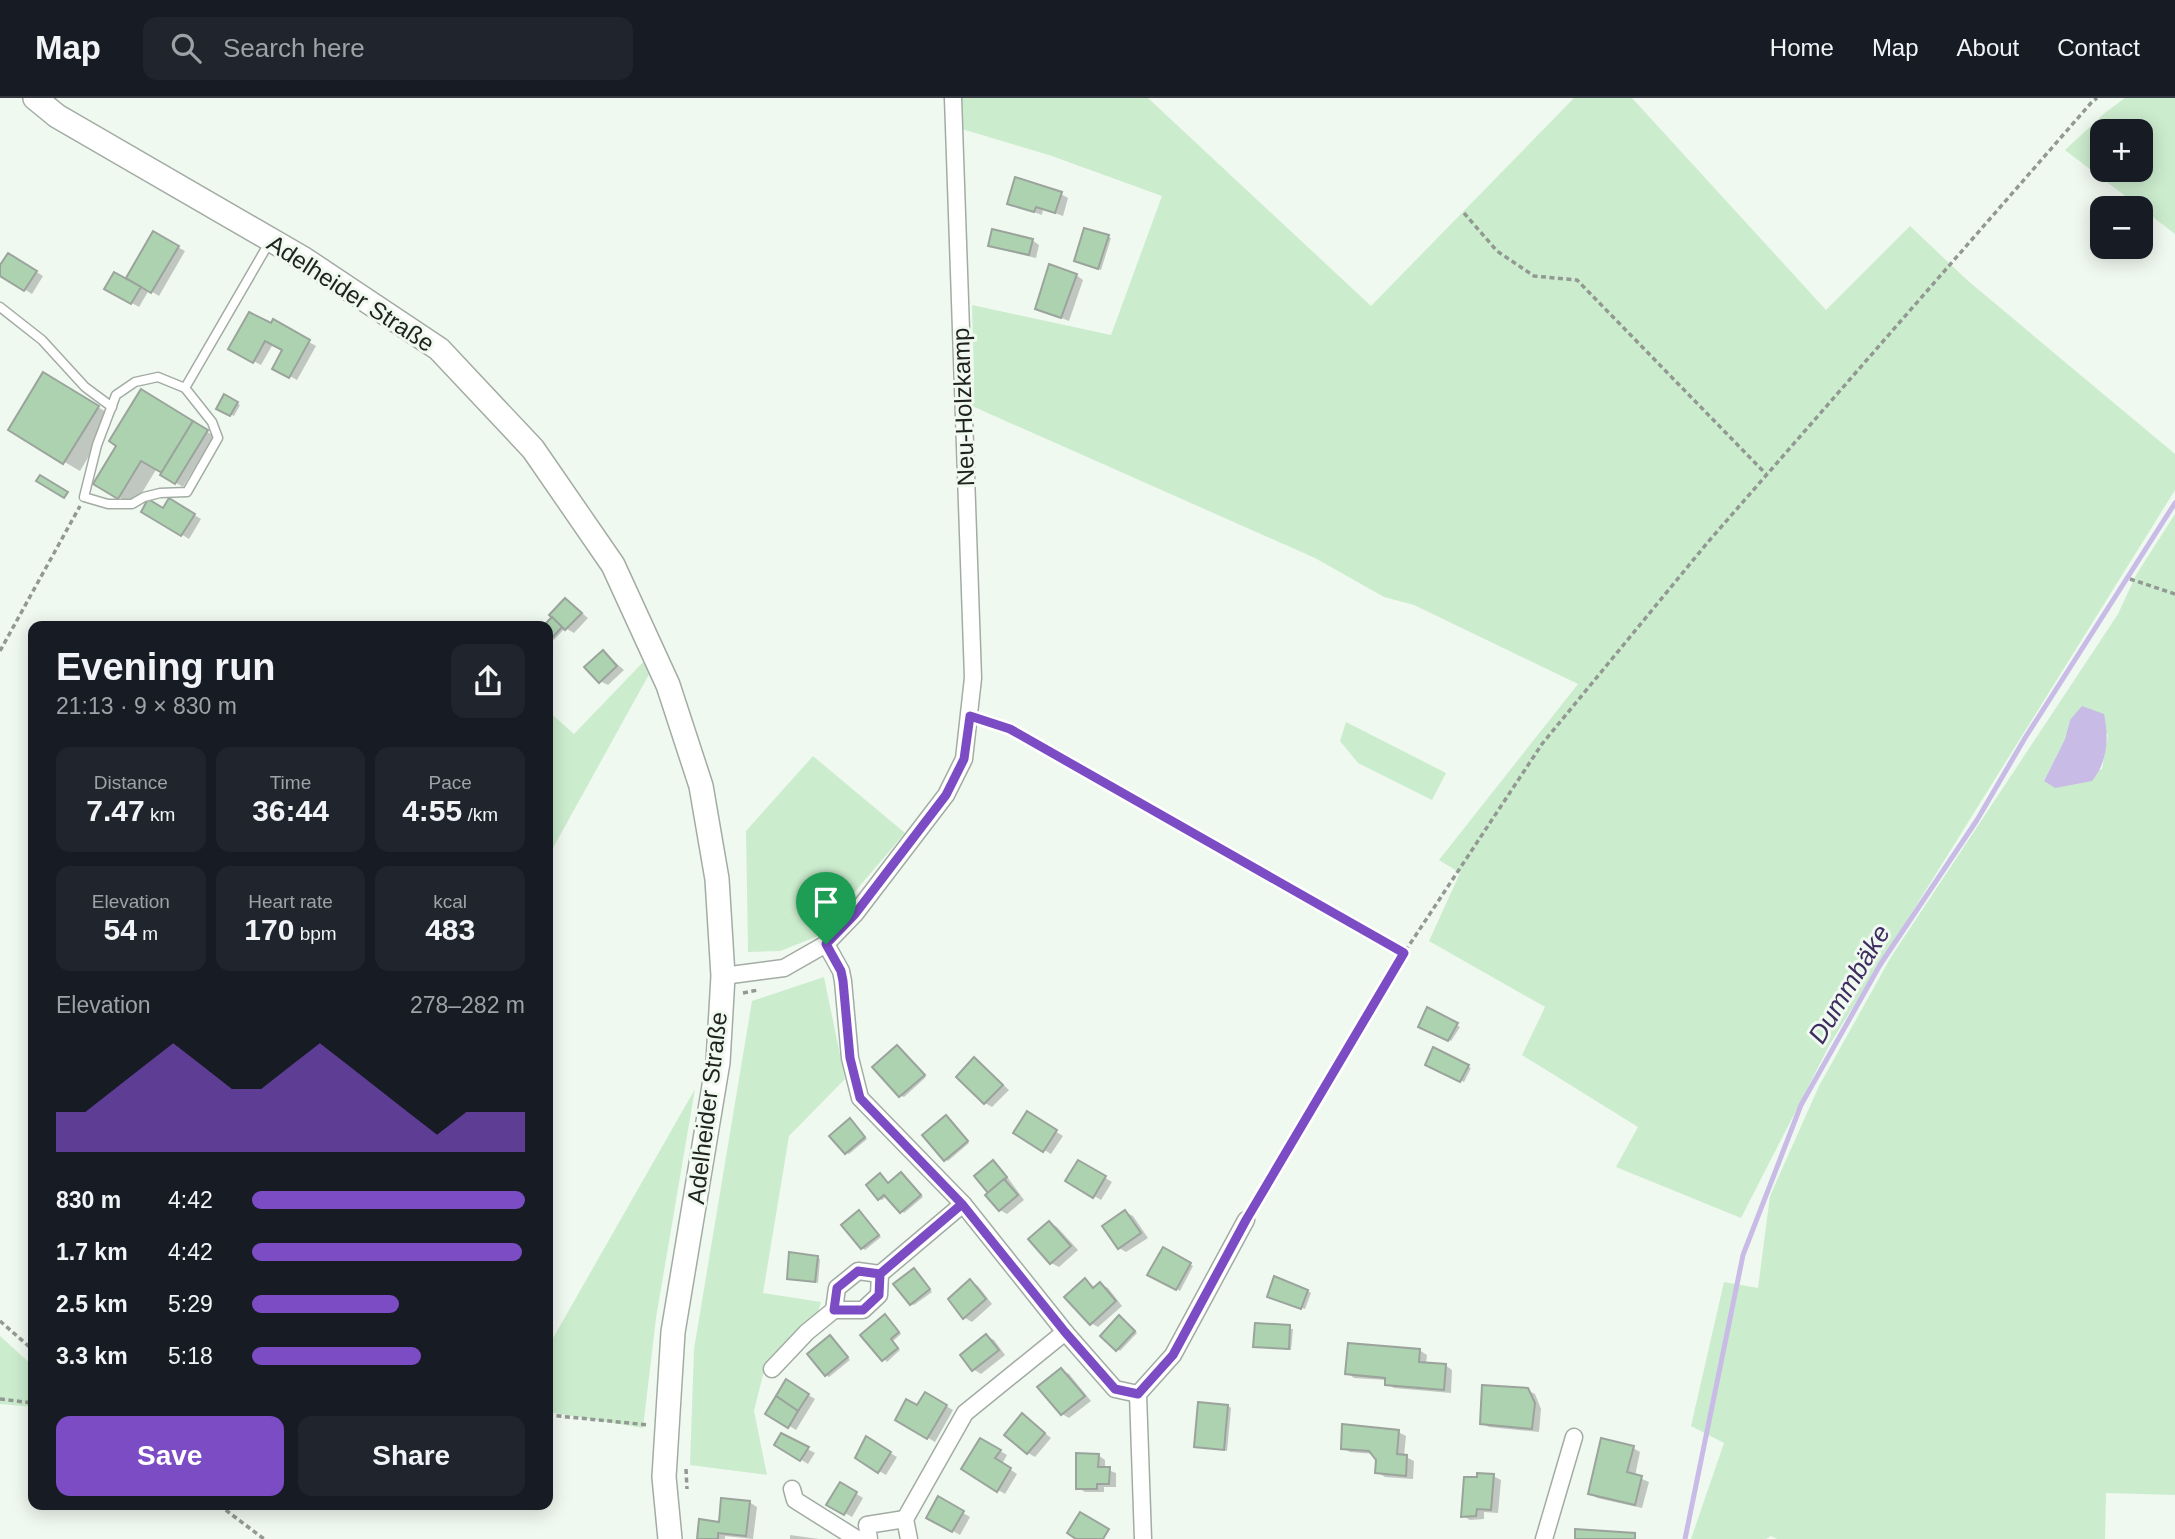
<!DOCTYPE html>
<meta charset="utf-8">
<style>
:root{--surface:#171b24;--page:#20242c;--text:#f1f3f6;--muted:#9ea1a6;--line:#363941;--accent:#7c4cc5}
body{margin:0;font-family:Helvetica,sans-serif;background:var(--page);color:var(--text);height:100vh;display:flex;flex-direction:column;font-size:26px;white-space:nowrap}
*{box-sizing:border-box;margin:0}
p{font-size:23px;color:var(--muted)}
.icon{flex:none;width:38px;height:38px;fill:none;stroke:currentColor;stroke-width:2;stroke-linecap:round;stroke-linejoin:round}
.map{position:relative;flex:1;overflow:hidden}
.panel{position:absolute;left:28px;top:523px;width:525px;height:889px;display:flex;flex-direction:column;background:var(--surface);border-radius:14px;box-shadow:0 4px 18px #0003}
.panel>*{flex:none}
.buttons{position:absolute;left:2090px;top:21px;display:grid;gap:14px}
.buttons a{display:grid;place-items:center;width:63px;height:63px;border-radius:14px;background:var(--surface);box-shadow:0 4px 18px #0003;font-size:35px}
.pin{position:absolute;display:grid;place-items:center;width:60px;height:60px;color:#fff;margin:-72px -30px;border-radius:50% 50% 50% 0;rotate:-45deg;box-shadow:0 0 7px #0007}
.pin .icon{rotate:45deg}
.round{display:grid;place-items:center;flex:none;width:74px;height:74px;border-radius:14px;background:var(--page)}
.headline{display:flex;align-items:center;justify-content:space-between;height:119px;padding:0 28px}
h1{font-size:38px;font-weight:700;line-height:52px}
.figures{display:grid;grid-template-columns:repeat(3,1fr);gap:10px;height:119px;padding:7px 28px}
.figures div{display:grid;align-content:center;border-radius:14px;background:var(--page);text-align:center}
.figures b{font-size:30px;font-weight:700}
.figures small{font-size:19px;font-weight:400}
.figures p{font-size:19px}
.chart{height:196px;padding:14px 28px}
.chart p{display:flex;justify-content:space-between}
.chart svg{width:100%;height:126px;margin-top:7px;fill:var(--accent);opacity:.7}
.cta{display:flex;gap:14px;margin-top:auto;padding:14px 28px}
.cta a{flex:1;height:80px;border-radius:14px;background:var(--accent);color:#fff;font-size:28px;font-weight:700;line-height:80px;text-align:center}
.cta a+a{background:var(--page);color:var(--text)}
ul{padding:0 28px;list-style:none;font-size:23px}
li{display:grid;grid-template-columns:112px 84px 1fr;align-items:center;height:52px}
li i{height:18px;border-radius:9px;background:var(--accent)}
header{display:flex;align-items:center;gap:42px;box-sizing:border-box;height:98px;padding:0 35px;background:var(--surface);border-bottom:2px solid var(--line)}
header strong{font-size:33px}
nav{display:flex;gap:38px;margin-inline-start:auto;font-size:24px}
.search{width:490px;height:63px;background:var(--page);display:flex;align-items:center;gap:18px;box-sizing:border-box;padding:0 24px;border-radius:14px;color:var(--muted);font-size:26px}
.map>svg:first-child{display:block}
.green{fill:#ccecce;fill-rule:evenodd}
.water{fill:#c8bce7}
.shadow{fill:#0003}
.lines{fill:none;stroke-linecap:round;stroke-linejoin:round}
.stream{stroke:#c8bce7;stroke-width:5}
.building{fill:#add2b0;stroke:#9ba49c;stroke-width:2}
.lane-casing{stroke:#a3aca4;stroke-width:11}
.street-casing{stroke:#a3aca4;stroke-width:19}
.secondary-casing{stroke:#a3aca4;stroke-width:26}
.path{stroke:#929892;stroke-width:3.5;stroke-dasharray:5 3.5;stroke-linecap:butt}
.lane{stroke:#fff;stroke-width:8}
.street{stroke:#fff;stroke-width:16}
.secondary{stroke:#fff;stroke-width:23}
.route-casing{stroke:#fff;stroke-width:14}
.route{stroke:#7c4cc5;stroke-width:9}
.labels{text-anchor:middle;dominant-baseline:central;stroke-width:6;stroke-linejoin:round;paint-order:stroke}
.street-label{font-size:24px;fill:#1f221f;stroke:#f0f9f0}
.water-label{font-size:26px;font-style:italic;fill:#3f2c61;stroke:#f0f9f0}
</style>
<header>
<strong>Map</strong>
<div class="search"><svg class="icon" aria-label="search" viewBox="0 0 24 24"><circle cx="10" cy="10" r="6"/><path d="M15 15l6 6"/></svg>Search here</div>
<nav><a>Home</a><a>Map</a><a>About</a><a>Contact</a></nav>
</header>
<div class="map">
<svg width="2175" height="1441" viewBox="0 0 2175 1441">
<rect width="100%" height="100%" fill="#f0f9f0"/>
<g class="green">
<polygon points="961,0 1148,0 1371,208 1574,0 1632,0 1826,212 1910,128 1967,182 2175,356 2175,392 1830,946 1741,1120 1616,1069 1638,1029 1522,957 1545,909 1429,843 1460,775 1439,762 1578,586 1414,507 1384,499 1315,460 972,308 974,280 972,207 1111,237 1162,98 1049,57 962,31"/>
<path d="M2125,0H2175V136L2065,52L2106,14ZM2102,33H2140V72H2102Z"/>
<path d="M2175,416V1397L2106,1395L2105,1441H1777L1771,1438L1766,1441H1691L1724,1345L1691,1328L1724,1184L1758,1190L1770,1098L1819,988L1891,859L2118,516L2136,477ZM2070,622L2108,636L2102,671L2044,683L2065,641Z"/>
<polygon points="648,559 652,571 548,759 548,613 574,636"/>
<polygon points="1346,624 1446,675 1432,702 1358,665 1340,643"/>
<polygon points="813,658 905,735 816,839 780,853 748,854 746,733"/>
<polygon points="824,879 845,981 789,1038 763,1195 821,1204 818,1215 766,1265 754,1313 767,1377 690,1367 694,1251 752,903"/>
<polygon points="695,991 656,1220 643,1330 548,1314 548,1249"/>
<polygon points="0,1238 33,1268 33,1309 0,1306"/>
</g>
<path class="water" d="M2082,608L2104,616C2109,640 2108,663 2092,683L2055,690L2044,683L2065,641L2070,622Z"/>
<g class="shadow">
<polygon points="1061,96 1068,100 1063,118 1043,111 1042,117 1009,105"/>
<polygon points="154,136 185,153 159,198 149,192 139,209 107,191 127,183"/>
<polygon points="1108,139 1111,140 1101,172 1079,164"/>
<polygon points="1032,142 1039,147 1036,160 998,151 990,147"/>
<polygon points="9,157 43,178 32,196 0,176 0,170"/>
<polygon points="1076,177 1083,182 1069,223 1037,210"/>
<polygon points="273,224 316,248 297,282 275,270 284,252 273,246 261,267 231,251 271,227"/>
<polygon points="44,277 113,318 80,373 10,332"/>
<polygon points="141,294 214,338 183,389 163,377 164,374 157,370 134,408 96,385 119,347"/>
<polygon points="224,298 240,307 234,318 218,310"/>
<polygon points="169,402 201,421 189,441 143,413 164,412"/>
<polygon points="566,502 588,520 574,535 565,530 554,542 548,537 548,528 546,528"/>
<polygon points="603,554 624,572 608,587 600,583"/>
<polygon points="1428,911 1460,929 1451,943 1420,928"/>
<polygon points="898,949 926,979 904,999 901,998"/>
<polygon points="1434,952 1471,970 1464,984 1427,967"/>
<polygon points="975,961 1009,992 992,1009 985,1005"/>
<polygon points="1027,1016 1063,1038 1051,1056 1016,1035"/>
<polygon points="949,1021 969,1045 948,1063 945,1061"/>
<polygon points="850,1022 867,1041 849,1056 846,1054"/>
<polygon points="993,1064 1000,1069 1024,1102 1007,1116 1000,1112"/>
<polygon points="1078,1064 1112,1084 1101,1102 1067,1082"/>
<polygon points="905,1078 923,1099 904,1115 887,1098 882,1102 879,1101 883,1079 890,1087"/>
<polygon points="1125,1114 1133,1118 1148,1140 1126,1154 1119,1150"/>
<polygon points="862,1116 881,1139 865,1152 862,1150"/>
<polygon points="1050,1125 1057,1129 1078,1152 1059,1169 1051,1165 1031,1141"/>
<polygon points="1163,1151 1193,1168 1180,1193 1150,1176"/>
<polygon points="817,1159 820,1161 818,1185 788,1180"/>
<polygon points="917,1174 932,1194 914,1207 911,1206"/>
<polygon points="1085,1182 1095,1190 1100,1186 1108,1190 1122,1208 1098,1229 1091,1225"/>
<polygon points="970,1183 978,1188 992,1206 972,1224 965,1220"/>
<polygon points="1308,1193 1311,1195 1305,1211 1272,1200"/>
<polygon points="888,1220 901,1236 893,1243 900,1252 887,1264 863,1237"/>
<polygon points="1123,1221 1137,1235 1120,1253 1102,1238"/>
<polygon points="1256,1227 1293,1231 1291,1252 1254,1248"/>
<polygon points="986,1238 994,1242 1005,1257 981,1276 973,1271"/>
<polygon points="833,1241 850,1262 829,1279 826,1277"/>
<polygon points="1419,1252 1427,1257 1426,1266 1445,1267 1452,1272 1451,1295 1394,1290 1387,1286 1387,1282 1354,1280 1347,1275"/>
<polygon points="1061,1272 1069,1276 1091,1303 1069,1320 1062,1316"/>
<polygon points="787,1284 815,1301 796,1332 768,1315"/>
<polygon points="1527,1292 1535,1296 1541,1311 1539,1334 1489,1329 1481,1325"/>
<polygon points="925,1296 953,1312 935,1344 897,1321 917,1310"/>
<polygon points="1228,1308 1231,1310 1227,1353 1196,1348"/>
<polygon points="1029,1322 1051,1340 1035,1359 1028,1355"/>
<polygon points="1398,1334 1406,1338 1404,1358 1414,1363 1413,1381 1385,1379 1377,1374 1378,1361 1374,1356 1350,1354 1343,1350"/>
<polygon points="782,1338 815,1355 808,1366 777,1347"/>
<polygon points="867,1341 897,1359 886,1377 857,1360"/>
<polygon points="981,1342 1007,1357 1002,1366 1017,1376 1005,1396 963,1371"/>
<polygon points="1633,1350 1640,1354 1635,1378 1649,1384 1642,1410 1597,1400 1590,1395"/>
<polygon points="1098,1357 1105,1362 1105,1371 1116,1375 1116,1389 1104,1389 1104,1394 1085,1394 1078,1390"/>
<polygon points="1493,1378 1501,1382 1498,1415 1484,1414 1484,1421 1470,1422 1463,1418"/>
<polygon points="841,1386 863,1400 852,1419 829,1406"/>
<polygon points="939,1401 970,1419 960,1437 928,1419"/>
<polygon points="749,1404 757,1409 753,1441 725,1438 725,1441 699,1441"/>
<polygon points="790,1437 819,1441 790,1441"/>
</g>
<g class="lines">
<polyline class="stream" points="1685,1441 1743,1157 1801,1007 1880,867 1977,722 2025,640 2175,405"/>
</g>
<g class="building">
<polygon points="1015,79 1062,94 1055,115 1036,109 1034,114 1007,106"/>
<polygon points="1084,130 1109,137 1098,171 1074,163"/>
<polygon points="992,131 1033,141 1029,157 988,148"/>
<polygon points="153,133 179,148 151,195 126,180"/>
<polygon points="8,155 37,173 24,193 0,178 0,167"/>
<polygon points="1049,166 1077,176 1061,220 1035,211"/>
<polygon points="114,174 141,189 131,206 104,191"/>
<polygon points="249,214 271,225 273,221 310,242 289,280 272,271 282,252 265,243 253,265 228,251"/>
<polygon points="43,274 99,308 63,366 8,332"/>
<polygon points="141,291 193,323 162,375 141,363 118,401 93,386 116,348 109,343"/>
<polygon points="224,296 238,304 230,318 216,311"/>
<polygon points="193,323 208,332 175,386 160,377"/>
<polygon points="40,377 68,394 64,400 36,383"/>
<polygon points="169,400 195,416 181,438 141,414 148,401 163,410"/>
<polygon points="565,500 582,515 565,532 549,517"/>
<polygon points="552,519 562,529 550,542 548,540 548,528 543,528"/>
<polygon points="603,552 617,568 599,585 584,569"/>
<polygon points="1427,909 1458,925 1448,943 1418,929"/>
<polygon points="897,947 925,977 899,999 872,969"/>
<polygon points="1433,949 1469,967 1460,984 1425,967"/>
<polygon points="974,959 1003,987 984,1006 956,979"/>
<polygon points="1027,1013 1057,1032 1043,1054 1013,1035"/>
<polygon points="946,1017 968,1043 944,1063 922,1037"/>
<polygon points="850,1020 865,1039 845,1056 829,1038"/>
<polygon points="993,1062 1007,1079 988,1095 974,1078"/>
<polygon points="1078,1062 1106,1078 1093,1100 1065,1083"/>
<polygon points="901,1074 921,1097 900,1115 884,1097 878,1102 866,1087 880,1075 888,1085"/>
<polygon points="1004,1081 1018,1097 999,1113 985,1097"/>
<polygon points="859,1112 879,1137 861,1151 841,1127"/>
<polygon points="1125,1112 1141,1135 1118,1151 1102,1128"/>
<polygon points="1049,1123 1071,1148 1050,1166 1028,1141"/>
<polygon points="1163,1149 1191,1165 1176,1192 1147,1177"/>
<polygon points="789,1154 818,1158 815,1184 787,1181"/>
<polygon points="914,1170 930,1191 910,1207 893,1186"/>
<polygon points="1274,1178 1308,1192 1301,1211 1267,1199"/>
<polygon points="1085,1180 1093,1190 1100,1184 1116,1203 1090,1227 1064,1199"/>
<polygon points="970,1181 986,1201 963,1221 948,1201"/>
<polygon points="885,1216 899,1234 891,1241 898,1250 882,1263 860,1237"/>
<polygon points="1119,1217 1135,1233 1116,1253 1100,1238"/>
<polygon points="1255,1225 1290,1227 1289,1251 1253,1249"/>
<polygon points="986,1236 999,1252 972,1273 960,1257"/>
<polygon points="830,1237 848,1259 825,1278 807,1256"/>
<polygon points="1348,1245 1420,1251 1419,1264 1446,1266 1444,1292 1385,1287 1385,1280 1345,1276"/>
<polygon points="1061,1270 1085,1298 1061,1317 1037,1289"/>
<polygon points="786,1281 809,1296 798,1313 776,1298"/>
<polygon points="1482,1287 1528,1290 1535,1305 1532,1331 1480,1326"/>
<polygon points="925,1294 947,1307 927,1341 895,1322 906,1301 917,1307"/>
<polygon points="776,1298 798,1313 788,1330 765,1316"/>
<polygon points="1198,1304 1228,1307 1224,1352 1194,1349"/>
<polygon points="1022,1315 1045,1335 1027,1356 1004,1337"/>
<polygon points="1342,1326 1399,1332 1397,1356 1407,1357 1406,1378 1375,1375 1376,1362 1369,1353 1341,1351"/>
<polygon points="781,1335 809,1349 800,1363 774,1347"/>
<polygon points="866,1338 891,1354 878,1375 855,1360"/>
<polygon points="980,1340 1001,1352 995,1360 1011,1370 997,1394 961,1371"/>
<polygon points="1601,1340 1634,1348 1627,1374 1642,1378 1635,1407 1588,1396"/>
<polygon points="1076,1355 1099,1356 1098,1369 1110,1369 1109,1386 1097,1386 1097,1391 1076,1391"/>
<polygon points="1477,1375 1494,1376 1491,1412 1477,1411 1476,1418 1461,1419 1464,1379 1477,1379"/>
<polygon points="840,1384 857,1394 844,1417 826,1407"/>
<polygon points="938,1398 964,1413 952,1434 926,1420"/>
<polygon points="721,1400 750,1403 746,1438 718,1435 718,1441 697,1441 699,1421 719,1424"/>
<polygon points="1080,1414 1109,1431 1103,1441 1076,1441 1067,1435"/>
<polygon points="1575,1431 1635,1435 1635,1441 1575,1441"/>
</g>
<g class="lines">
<defs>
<g id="lane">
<polyline points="0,209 42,242 85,289 112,309"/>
<polyline points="185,290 212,324 218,340 187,394 160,395 144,399 132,406 108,406 84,399 97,347 116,297 135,284 158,279 185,290 269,145"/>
</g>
<g id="street">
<polyline points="826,846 841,873 843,883 850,960 860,1000 963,1106 1065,1234 1115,1291 1138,1296"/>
<polyline points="723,878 784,870 826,846 855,816 946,697 964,661 973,580 953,0"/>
<polyline points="834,1212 837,1190 858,1173 880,1176 963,1106"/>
<polyline points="772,1271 807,1234 834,1212 863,1212 879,1197 880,1176"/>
<polyline points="792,1391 795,1402 857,1441"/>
<polyline points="869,1441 867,1427 905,1421"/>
<polyline points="909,1441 905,1421 965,1315 1065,1234"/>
<polyline points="1143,1441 1138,1296 1173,1257 1246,1122"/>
<polyline points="1544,1441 1574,1339"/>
</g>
<polyline id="secondary" points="35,0 57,18 304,161 439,251 533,351 613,467 668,587 701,688 717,781 723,878 718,964 673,1234 664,1379 670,1441"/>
</defs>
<use href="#lane" class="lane-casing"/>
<use href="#street" class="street-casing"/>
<use href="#secondary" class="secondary-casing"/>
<g class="path">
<polyline points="1464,115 1497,153 1534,178 1577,182 1766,376"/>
<polyline points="2130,481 2175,496"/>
<polyline points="0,553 80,408"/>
<polyline points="984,622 1010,631 1404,855"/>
<polyline points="743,895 758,892"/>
<polyline points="1254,1109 1404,855 1542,646 1708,444 2091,5 2097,0"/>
<polyline points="0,1223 33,1252"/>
<polyline points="0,1301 33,1305"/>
<polyline points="548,1317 649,1327"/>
<polyline points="686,1371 687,1391"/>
<polyline points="219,1407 264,1441"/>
</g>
<use href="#lane" class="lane"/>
<use href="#street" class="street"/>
<use href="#secondary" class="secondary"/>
</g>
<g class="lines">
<defs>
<polyline id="route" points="826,846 841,873 843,883 850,960 860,1000 962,1106 880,1176 858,1173 837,1190 834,1212 863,1212 879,1197 880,1176 962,1106 1065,1234 1115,1291 1138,1296 1173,1257 1246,1122 1404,855 1010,631 970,618 964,661 946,697 855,816 826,846"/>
</defs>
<use href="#route" class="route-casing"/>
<use href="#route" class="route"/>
</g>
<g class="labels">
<g class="street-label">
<text transform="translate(351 195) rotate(33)">Adelheider Straße</text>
<text transform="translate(963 309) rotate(-92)">Neu-Holzkamp</text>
<text transform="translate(707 1010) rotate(-83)">Adelheider Straße</text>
</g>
<g class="water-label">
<text transform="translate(1849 886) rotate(-59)">Dummbäke</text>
</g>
</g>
</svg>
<div class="buttons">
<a>+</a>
<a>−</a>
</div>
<div class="pin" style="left:826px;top:846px;background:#1e9e55"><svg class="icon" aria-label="arrive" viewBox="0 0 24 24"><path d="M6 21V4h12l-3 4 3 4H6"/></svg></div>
<section class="panel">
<div class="headline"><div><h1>Evening run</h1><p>21:13 · 9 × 830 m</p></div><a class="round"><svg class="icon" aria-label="share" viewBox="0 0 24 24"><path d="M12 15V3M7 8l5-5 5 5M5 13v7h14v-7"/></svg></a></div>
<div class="figures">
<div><p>Distance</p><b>7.47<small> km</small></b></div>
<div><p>Time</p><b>36:44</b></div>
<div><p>Pace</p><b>4:55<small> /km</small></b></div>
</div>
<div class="figures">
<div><p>Elevation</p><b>54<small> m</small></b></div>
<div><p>Heart rate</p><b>170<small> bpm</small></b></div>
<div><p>kcal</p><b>483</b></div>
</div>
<div class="chart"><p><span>Elevation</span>278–282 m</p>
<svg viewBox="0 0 160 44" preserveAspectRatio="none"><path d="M0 44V30L10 30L20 22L30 14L40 6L50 14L60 22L70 22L80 14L90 6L100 14L110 22L120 30L130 38L140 30L150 30L160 30V44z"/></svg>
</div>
<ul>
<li><b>830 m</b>4:42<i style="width:100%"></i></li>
<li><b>1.7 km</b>4:42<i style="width:99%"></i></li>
<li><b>2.5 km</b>5:29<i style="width:54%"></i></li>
<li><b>3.3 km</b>5:18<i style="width:62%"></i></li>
</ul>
<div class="cta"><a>Save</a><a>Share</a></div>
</section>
</div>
